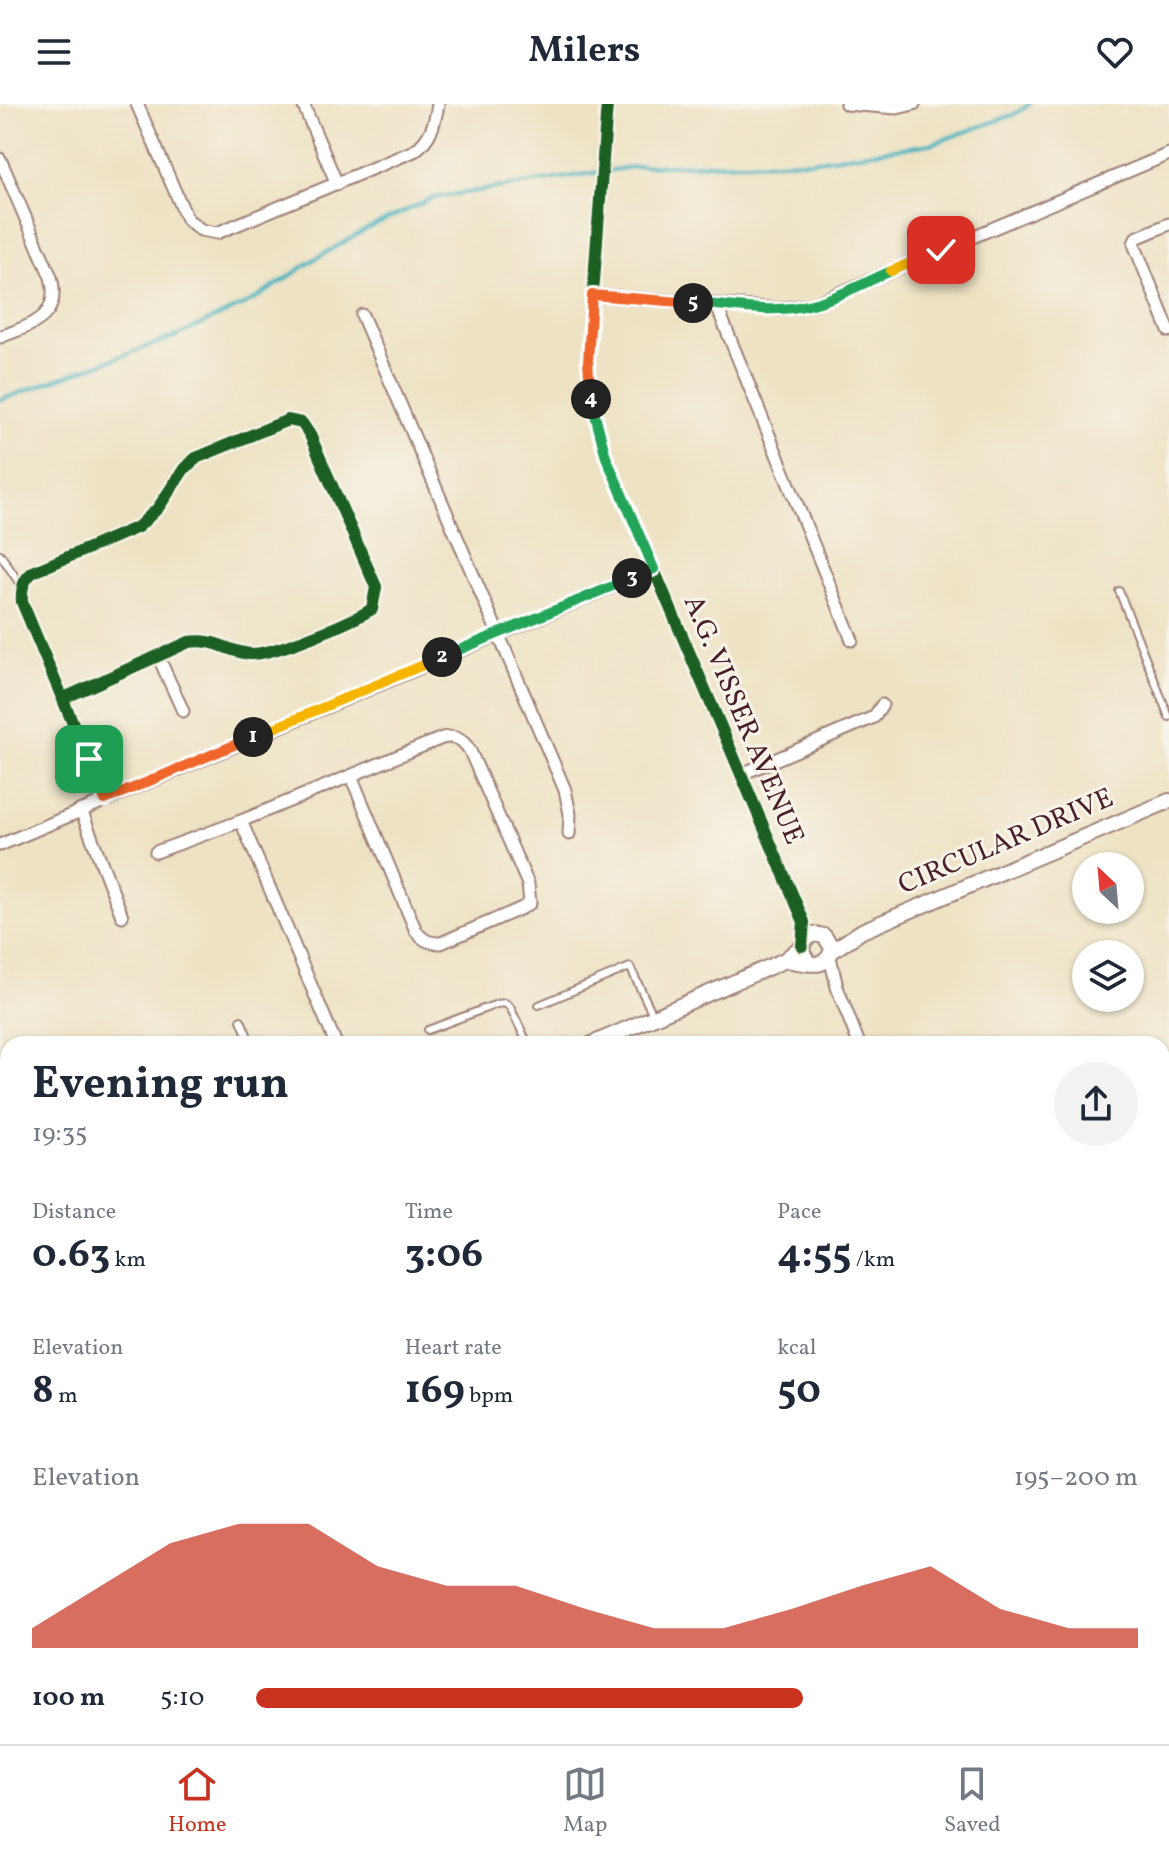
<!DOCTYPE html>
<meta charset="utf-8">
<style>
:root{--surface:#fff;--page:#f2f2f3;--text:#1f2937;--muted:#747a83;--line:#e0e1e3;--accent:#c8321e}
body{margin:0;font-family:Vollkorn,serif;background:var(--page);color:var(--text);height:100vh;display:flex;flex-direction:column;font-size:30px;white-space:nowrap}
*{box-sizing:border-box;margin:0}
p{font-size:26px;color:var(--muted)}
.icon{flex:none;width:44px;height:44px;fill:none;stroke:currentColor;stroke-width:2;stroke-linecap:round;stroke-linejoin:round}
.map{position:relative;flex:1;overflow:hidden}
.panel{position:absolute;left:0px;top:932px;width:1170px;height:708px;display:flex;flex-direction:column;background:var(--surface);border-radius:24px 24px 0 0;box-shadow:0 2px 6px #0004}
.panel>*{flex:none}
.needle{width:52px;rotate:334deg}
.tools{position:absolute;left:1072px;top:748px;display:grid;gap:16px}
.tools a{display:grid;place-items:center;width:72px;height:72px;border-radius:50%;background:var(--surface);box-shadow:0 2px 6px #0004;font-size:40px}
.pin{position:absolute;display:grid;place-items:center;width:68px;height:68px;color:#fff;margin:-34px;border-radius:16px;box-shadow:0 4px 12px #0006}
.km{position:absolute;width:40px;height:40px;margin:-20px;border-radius:50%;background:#222;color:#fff;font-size:22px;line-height:40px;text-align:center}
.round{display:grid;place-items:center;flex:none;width:84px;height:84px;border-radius:42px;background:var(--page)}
.summary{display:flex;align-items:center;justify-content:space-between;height:136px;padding:0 32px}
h1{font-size:44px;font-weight:700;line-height:60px}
.stats{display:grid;grid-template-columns:repeat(3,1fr);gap:12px;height:136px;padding:8px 32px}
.stats div{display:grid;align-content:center}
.stats b{font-size:40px;font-weight:700}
.stats small{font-size:22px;font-weight:400}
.stats p{font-size:22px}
.chart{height:224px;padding:16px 32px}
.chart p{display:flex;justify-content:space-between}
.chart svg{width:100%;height:144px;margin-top:8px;fill:var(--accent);opacity:.7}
ul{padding:0 32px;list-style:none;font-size:26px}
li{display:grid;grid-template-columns:128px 96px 1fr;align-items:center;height:60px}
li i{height:20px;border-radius:10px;background:var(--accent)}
header{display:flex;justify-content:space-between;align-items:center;height:104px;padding:0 32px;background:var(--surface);font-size:36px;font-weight:700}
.tab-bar{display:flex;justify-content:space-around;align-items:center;height:112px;border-top:2px solid var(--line);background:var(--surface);font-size:22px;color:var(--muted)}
.tab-bar a{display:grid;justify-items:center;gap:4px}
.tab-bar .on{color:var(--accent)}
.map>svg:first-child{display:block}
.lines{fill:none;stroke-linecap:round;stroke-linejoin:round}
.stream{stroke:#44b2c0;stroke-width:4}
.service-casing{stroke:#9c8077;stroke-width:10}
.minor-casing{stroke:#9c8077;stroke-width:15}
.tertiary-casing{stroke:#9c8077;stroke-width:18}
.service{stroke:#fff;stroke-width:6}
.minor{stroke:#fff;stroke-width:11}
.tertiary{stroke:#fff;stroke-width:14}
.cycleway-casing{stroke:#f7f3e8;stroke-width:17}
.cycleway{stroke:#1b5e20;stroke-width:12}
.split-1-casing{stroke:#fff;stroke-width:16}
.split-2-casing{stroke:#fff;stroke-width:16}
.split-3-casing{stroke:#fff;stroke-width:16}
.split-4-casing{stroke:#fff;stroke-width:16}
.split-5-casing{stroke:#fff;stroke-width:16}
.split-6-casing{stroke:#fff;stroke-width:16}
.split-7-casing{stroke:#fff;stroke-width:16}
.split-1{stroke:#f0652b;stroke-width:10}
.split-2{stroke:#f5b400;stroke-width:10}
.split-3{stroke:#22a559;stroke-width:10}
.split-4{stroke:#22a559;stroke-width:10}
.split-5{stroke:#f0652b;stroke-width:10}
.split-6{stroke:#22a559;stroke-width:10}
.split-7{stroke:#f5b400;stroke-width:10}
.labels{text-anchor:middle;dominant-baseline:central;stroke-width:6;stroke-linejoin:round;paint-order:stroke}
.street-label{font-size:28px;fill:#4a1f2b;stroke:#f7f3e8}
</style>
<header><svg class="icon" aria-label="menu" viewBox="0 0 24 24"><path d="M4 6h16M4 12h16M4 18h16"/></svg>Milers<svg class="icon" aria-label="heart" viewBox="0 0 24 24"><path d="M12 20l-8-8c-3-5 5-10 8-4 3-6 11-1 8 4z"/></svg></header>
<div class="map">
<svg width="1169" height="1640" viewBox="0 0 1169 1640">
<rect width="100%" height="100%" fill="#f7f3e8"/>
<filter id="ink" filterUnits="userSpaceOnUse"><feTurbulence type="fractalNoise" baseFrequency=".0125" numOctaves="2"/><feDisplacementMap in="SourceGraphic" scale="16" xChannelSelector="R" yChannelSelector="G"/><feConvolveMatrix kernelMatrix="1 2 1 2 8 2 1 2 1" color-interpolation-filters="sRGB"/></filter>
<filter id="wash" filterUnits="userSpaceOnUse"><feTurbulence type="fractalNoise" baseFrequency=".006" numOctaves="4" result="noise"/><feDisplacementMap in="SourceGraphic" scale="32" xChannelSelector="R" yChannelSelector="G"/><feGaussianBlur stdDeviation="1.8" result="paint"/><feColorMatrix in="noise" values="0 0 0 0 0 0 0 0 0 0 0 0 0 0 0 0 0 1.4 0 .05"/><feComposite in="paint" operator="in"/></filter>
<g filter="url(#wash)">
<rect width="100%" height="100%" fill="#ede2c3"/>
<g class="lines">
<polyline class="stream" points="0,296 177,232 254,196 315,155 367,125 433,94 639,62 810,57 931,40 1013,11 1030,0"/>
</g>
</g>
<g filter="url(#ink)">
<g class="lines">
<defs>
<g id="service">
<polyline points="0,450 22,483"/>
<polyline points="1119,487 1169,613"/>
<polyline points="539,901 630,863 653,911"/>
<polyline points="241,916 251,940"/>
<polyline points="428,926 497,900 505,899 510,903 528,940"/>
</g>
<g id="minor">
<path d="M137,0L187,115L201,126L217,129L414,47C431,35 435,19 438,0"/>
<polyline points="303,0 337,80"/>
<path d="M607,0L588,258C591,291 596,321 606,353L804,818V837"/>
<polyline points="846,0 897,4 914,0"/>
<path d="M0,55L51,173C62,214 31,221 0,233"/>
<polyline points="1169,120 1136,134 1134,140 1169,227"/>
<polyline points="592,191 778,205 814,200 1169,50"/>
<polyline points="716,200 852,536"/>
<polyline points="362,211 565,686 570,710 569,730"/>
<polyline points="158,552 183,607"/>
<path d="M64,594L189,538C217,534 227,548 250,550C273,551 350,519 372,505L376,483L310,331L302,319L288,316L196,354L184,365L158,404L138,423L33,468C23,476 21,485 22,498L105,696"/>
<polyline points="742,670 874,613 882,601"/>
<polyline points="81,706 122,812"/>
<polyline points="241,717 336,940"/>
<polyline points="0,741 654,465"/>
<path d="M156,748L241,717L442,634C455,631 463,635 470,647L528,780L530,799L522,804L441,839C430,839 423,837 416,827L351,672"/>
<polyline points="830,853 837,883 859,940"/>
<polyline points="1162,959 1169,956"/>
<polyline points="0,960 8,976"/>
<polyline points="0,1060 8,1057"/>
<polyline points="1162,1148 1169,1145"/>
<polyline points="1162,1374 1169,1371"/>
<polyline points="0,1416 8,1413"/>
<polyline points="1162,1582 1169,1579"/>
<polyline points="0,1586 8,1595"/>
<polyline points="392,1632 396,1640"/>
<polyline points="1017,1632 1020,1640"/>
<polyline points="1110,1632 1113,1640"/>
<polyline points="1,1640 9,1632"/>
<polyline points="545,1640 562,1632"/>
<polyline points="752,1640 757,1632"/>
<polyline points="924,1640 930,1632"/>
</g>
<g id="tertiary">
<polyline points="832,847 862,827 1169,697"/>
<path d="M785,856C804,858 829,869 832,843L824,832L813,830L804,837L802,848L809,859"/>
<polyline points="592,940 767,864 785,856 802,842"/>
<polyline points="0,1190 8,1187"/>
</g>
</defs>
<use href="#service" class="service-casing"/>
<use href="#minor" class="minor-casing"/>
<use href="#tertiary" class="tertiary-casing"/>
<use href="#service" class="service"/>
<use href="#minor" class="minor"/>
<use href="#tertiary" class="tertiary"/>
<defs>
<g id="cycleway">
<path d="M607,0L588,258C591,291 596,321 606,353L804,818L802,842"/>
<path d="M64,594L189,538C217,534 227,548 250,550C273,551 350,519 372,505L376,483L310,331L302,319L288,316L196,354L184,365L158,404L138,423L33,468C23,476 21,485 22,498L105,696"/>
</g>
</defs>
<use href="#cycleway" class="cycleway-casing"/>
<use href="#cycleway" class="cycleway"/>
</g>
</g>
<g class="lines" filter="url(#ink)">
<defs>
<polyline id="split-1" points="89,655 105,696 253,633"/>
<polyline id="split-2" points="253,633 442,553"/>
<polyline id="split-3" points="442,553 632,474"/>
<polyline id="split-4" points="591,295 606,353 654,465 632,474"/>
<polyline id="split-5" points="591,295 588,258 592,191 693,199"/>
<path id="split-6" d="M693,199C727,201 765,209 798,203C831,198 861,180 891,167"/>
<polyline id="split-7" points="891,167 941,146"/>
</defs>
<use href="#split-1" class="split-1-casing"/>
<use href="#split-2" class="split-2-casing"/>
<use href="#split-3" class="split-3-casing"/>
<use href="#split-4" class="split-4-casing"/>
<use href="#split-5" class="split-5-casing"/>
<use href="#split-6" class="split-6-casing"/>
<use href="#split-7" class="split-7-casing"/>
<use href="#split-1" class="split-1"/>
<use href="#split-2" class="split-2"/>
<use href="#split-3" class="split-3"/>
<use href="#split-4" class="split-4"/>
<use href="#split-5" class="split-5"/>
<use href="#split-6" class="split-6"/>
<use href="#split-7" class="split-7"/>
</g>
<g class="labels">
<g class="street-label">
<text transform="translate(743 616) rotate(67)">A.G. VISSER AVENUE</text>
<text transform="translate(1006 738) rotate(-23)">CIRCULAR DRIVE</text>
</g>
</g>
</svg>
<div class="tools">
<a><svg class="needle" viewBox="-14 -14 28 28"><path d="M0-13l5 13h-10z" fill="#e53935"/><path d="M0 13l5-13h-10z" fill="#747a83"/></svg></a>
<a><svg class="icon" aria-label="layers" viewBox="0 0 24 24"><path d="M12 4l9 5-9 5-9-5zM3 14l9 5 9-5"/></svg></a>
</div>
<div class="pin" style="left:89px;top:655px;background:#1e9e55"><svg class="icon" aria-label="arrive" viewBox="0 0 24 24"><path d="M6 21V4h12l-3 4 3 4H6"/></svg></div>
<div class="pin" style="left:941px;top:146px;background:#d93025"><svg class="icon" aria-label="check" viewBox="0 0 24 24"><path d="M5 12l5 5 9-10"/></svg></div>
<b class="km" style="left:253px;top:633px">1</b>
<b class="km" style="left:442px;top:553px">2</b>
<b class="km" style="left:632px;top:474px">3</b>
<b class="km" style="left:591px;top:295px">4</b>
<b class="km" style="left:693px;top:199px">5</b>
<section class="panel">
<div class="summary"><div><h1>Evening run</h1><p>19:35</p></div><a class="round"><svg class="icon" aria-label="share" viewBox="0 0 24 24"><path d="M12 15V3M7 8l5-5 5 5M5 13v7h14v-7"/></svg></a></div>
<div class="stats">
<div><p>Distance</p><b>0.63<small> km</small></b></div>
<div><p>Time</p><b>3:06</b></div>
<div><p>Pace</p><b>4:55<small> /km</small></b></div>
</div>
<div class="stats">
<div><p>Elevation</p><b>8<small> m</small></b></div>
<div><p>Heart rate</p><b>169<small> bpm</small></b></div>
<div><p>kcal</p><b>50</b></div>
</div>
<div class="chart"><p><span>Elevation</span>195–200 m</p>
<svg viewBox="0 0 160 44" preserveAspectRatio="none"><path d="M0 44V38L10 25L20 12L30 6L40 6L50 19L60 25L70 25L80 32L90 38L100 38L110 32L120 25L130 19L140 32L150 38L160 38V44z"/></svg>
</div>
<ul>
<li><b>100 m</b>5:10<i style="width:62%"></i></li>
</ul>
</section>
</div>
<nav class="tab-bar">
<a class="on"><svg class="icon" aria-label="home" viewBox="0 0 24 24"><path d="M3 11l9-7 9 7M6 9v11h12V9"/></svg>Home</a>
<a><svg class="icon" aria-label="map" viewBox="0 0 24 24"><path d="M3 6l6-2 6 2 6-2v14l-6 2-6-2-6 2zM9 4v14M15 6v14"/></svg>Map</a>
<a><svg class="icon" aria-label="saved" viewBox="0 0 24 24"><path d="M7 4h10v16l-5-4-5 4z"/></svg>Saved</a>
</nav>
